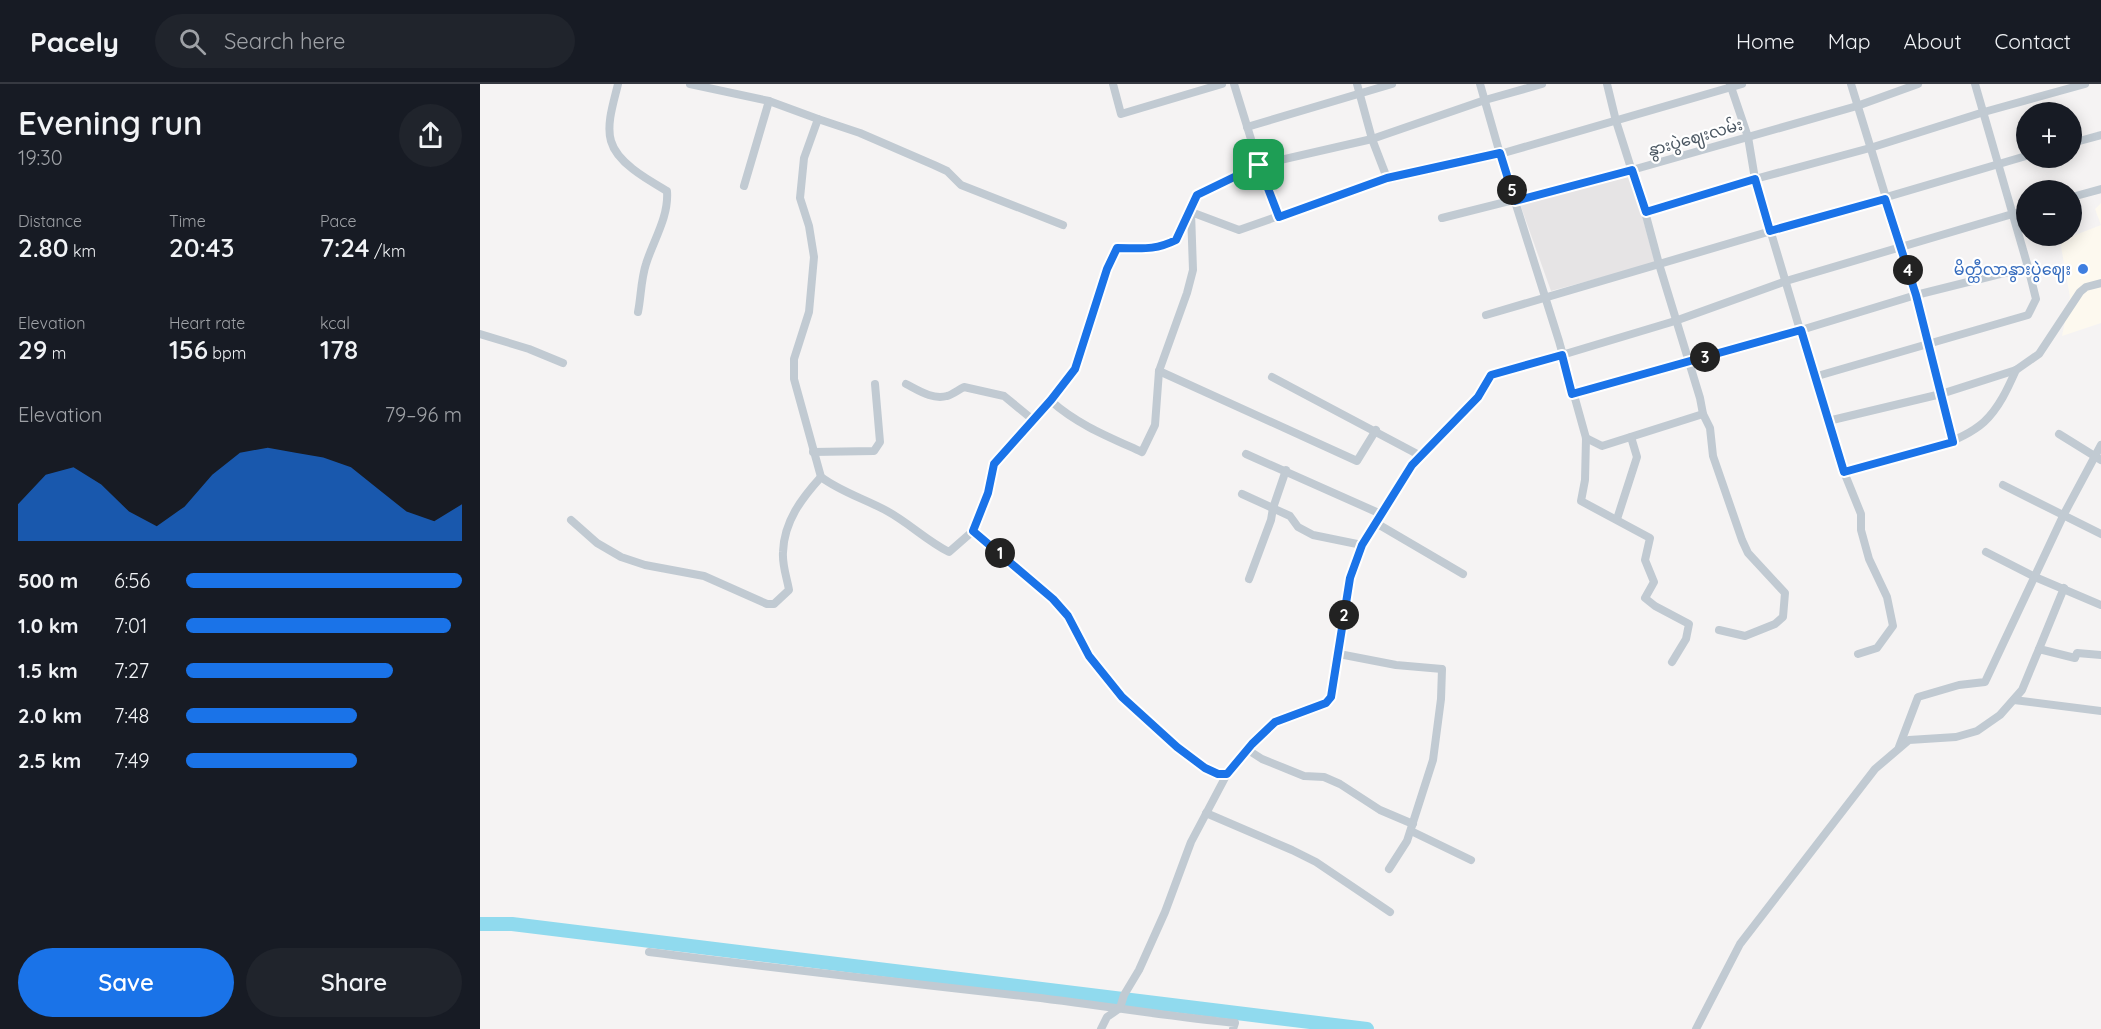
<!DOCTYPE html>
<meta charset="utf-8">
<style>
:root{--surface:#171b24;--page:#20242c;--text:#f1f3f6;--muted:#9ea1a6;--line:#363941;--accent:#1a73e8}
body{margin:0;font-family:Quicksand,"Noto Sans Myanmar",sans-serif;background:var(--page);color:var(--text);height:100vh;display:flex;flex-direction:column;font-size:22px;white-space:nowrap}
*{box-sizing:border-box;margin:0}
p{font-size:20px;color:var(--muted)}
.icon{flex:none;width:33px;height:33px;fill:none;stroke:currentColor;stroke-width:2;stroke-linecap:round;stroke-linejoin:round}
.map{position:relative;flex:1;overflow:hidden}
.drawer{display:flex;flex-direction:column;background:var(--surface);width:480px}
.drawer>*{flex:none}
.controls{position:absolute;left:1536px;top:18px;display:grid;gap:12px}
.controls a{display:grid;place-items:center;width:66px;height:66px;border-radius:50%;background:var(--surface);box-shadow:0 3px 15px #0003;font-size:30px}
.pin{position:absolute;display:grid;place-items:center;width:51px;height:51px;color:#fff;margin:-26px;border-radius:12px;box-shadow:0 3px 9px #0006}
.km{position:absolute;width:30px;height:30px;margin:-15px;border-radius:50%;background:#222;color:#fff;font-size:16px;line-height:30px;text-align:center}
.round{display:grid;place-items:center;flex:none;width:63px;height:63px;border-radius:32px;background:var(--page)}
.headline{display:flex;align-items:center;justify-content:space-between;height:102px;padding:0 18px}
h1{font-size:33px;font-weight:600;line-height:45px}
.figures{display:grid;grid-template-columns:repeat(3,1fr);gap:9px;height:102px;padding:6px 18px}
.figures div{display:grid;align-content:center}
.figures b{font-size:26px;font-weight:600}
.figures small{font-size:16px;font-weight:400}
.figures p{font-size:16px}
.chart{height:168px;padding:12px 18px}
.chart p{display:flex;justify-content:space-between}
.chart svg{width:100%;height:108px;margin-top:6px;fill:var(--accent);opacity:.7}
.action{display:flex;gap:12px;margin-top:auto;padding:12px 18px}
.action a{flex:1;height:69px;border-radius:36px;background:var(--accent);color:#fff;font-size:24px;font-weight:600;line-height:69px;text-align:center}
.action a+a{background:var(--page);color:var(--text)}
ul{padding:0 18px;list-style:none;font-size:20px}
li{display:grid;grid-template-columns:96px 72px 1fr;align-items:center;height:45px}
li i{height:15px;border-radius:8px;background:var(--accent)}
header{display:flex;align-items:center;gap:36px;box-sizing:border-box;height:84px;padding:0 30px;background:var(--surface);border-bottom:2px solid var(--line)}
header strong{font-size:28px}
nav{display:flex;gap:33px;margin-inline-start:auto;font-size:21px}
.search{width:420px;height:54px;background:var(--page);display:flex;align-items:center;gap:15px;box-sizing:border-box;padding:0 21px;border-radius:33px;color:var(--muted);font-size:22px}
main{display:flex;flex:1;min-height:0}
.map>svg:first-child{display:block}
.commercial{fill:#fdf9ef}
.education{fill:#e6e4e5}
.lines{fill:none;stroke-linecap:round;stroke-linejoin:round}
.river{stroke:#90daee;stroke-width:14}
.minor{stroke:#c1cad2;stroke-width:8}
.route-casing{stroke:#fff;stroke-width:12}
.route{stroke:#1a73e8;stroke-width:8}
.shop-dot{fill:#3f7fe0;stroke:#fff;stroke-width:2}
.labels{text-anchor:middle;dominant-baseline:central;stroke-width:4.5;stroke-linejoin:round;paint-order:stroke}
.street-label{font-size:16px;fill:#4a5661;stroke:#fff}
.shop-label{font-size:16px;fill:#366cbe;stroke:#fff;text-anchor:end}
</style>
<header>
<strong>Pacely</strong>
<div class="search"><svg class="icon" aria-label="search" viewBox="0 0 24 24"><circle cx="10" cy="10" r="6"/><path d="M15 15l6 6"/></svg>Search here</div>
<nav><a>Home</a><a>Map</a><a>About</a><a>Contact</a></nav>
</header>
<main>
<section class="drawer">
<div class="headline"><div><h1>Evening run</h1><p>19:30</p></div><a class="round"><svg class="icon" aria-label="share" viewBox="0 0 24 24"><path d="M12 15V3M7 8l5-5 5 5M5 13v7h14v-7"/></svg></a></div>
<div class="figures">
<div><p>Distance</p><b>2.80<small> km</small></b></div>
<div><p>Time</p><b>20:43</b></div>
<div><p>Pace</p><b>7:24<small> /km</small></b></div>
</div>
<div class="figures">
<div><p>Elevation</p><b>29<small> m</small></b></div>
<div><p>Heart rate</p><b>156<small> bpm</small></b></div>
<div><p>kcal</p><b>178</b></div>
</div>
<div class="chart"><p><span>Elevation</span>79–96 m</p>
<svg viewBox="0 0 160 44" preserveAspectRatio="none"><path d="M0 44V29L10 17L20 14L30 21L40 32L50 38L60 30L70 17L80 8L90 6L100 8L110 10L120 14L130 23L140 32L150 36L160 29V44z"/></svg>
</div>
<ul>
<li><b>500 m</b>6:56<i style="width:100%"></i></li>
<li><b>1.0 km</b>7:01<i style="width:96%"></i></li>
<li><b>1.5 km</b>7:27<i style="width:75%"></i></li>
<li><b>2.0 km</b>7:48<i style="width:62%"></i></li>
<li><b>2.5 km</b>7:49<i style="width:62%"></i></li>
</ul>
<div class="action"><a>Save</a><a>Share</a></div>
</section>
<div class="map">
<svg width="1621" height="945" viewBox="0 0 1621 945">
<rect width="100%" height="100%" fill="#f5f3f3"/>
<polygon class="commercial" points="1621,119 1621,239 1582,252 1590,213 1580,157 1621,141 1615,125"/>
<polygon class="education" points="1151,91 1175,179 1071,207 1040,120"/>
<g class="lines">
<polyline class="river" points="0,840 32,840 887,945"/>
<g class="minor">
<path d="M138,0C134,17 126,40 131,57C137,79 168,96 187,107C189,133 173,157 166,180C161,195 161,213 158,228"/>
<polyline points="210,0 289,17 338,35"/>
<polyline points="633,0 641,30 742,0"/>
<polyline points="754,0 779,81 799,133"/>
<polyline points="877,0 892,55 907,94"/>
<polyline points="1000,0 1020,70 1079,257 1106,354 1105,396 1101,417 1170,454 1165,476 1174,498 1165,514 1175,522 1209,540 1206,555 1192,578"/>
<polyline points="1127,0 1136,37 1165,128 1179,180 1220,314 1223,330 1230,344 1233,372 1262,456 1268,469 1305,509 1303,533 1295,540 1265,552 1239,546"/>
<polyline points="1250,0 1268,53 1275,95 1334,293 1364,388 1381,430 1381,446 1389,475 1407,513 1413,542 1397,564 1378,570"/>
<polyline points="1371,0 1436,211 1473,358"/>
<polyline points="1495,0 1548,183"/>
<polyline points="767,43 912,0"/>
<polyline points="1592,59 1621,51"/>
<polyline points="264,102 289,17"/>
<polyline points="1592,113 1621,105"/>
<polyline points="1165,128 1275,95 1390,64 1504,28 1605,0"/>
<polyline points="962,134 1152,86 1377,22 1438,0"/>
<path d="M583,141L481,101L467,87L454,81L380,49L338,35L324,74L320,114L329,142L334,173L329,228L314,275V295L341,393C361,408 385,415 407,427C429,439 447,457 469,468L493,447L508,409L514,380L571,317L595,285L627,185L637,164C660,164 674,167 696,156L717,111L779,81L892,55L1005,16L1062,0"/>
<polyline points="1006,231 1546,72"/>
<polyline points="0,250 49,265 83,279"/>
<polyline points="792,293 941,372"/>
<path d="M426,300C438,306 452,316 467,312C472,311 478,306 484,303L524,312L552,335"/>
<polyline points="1092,310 1321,246 1436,211 1548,183 1556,215 1548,231 1334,293"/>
<path d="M571,317C598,341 629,353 662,368L675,341L679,287"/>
<polyline points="1348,337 1461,310 1536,286 1559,270 1600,208 1606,203 1621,199"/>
<polyline points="896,346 877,377 679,287 707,209 713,186 711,128 759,146 907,94 1020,70 1262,0"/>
<polyline points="1579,350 1621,376"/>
<polyline points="1106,354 1122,362 1223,330"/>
<polyline points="333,368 394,367 400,358 395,300"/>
<polyline points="766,370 901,430"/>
<path d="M1364,388C1404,377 1474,365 1504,338C1519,324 1528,304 1536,286"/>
<polyline points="1523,401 1621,450"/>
<polyline points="762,410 810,432 818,443 833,451 882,461"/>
<polyline points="1137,435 1157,373 1151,353"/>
<path d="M91,436L117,459L141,473L165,481L224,492L287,520H294L309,506C307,494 302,481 303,468C304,437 322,414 341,393"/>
<polyline points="896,439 983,490"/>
<polyline points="493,447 573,515 588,532 609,572 642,613 697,663 725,684 738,690 747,690"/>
<polyline points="1506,468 1555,493 1621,521"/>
<polyline points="769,495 791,436 793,424 806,386"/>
<polyline points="1559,565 1584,504"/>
<polyline points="859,570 916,581 962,585 961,615 953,676 927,757 909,785"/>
<polyline points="1534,616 1621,627"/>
<polyline points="1419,663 1438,613 1479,601 1505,598 1584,430 1621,361"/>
<polyline points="768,666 782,675 824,692 844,693 860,700 900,726 933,740"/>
<polyline points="726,729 812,766 836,778 910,828"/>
<polyline points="931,747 991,776"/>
<path d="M169,868C294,884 418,898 543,912C614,920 684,932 755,939L753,945"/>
<polyline points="621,945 627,933 640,924 644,911 659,886 685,828 711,758 747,690 772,660 795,638 846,619 851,613 870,494 882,461 932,381 998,313 1011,291 1032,286 1195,237 1306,197 1546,126"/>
<polyline points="1216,945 1260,860 1395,685 1429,656 1476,653 1497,647 1520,631 1542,606 1559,565 1595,574 1597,569 1621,571"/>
</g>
</g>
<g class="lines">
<defs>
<path id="route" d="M1020,69L1035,117L1152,86L1166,128L1275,95L1290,147L1405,115L1436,211L1473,358L1364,388L1321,246L1092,310L1082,271L1011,291L998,313L932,381L882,461L870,494L851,613L846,619L795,638L772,660L747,690H738L725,684L697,663L642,613L609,572L588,532L573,515L493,447L508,409L514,380L571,316L595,285L627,185L637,164C660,164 674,167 696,156L717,111L779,81L799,133L907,94Z"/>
</defs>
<use href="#route" class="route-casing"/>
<use href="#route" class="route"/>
</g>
<circle class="shop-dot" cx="1603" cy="185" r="6"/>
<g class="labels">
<g class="street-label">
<text transform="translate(1215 53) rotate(-16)">နွားပွဲဈေးလမ်း</text>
</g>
<g class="shop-label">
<text x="1591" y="185">မိတ္ထီလာနွားပွဲဈေး</text>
</g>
</g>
</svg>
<div class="controls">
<a>+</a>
<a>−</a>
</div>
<div class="pin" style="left:779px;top:81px;background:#1e9e55"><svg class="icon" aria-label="arrive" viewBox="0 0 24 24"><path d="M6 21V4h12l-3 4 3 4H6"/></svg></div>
<b class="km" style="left:520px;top:469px">1</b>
<b class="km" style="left:864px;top:531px">2</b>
<b class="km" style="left:1225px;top:273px">3</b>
<b class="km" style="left:1428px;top:186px">4</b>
<b class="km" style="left:1032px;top:106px">5</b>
</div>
</main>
